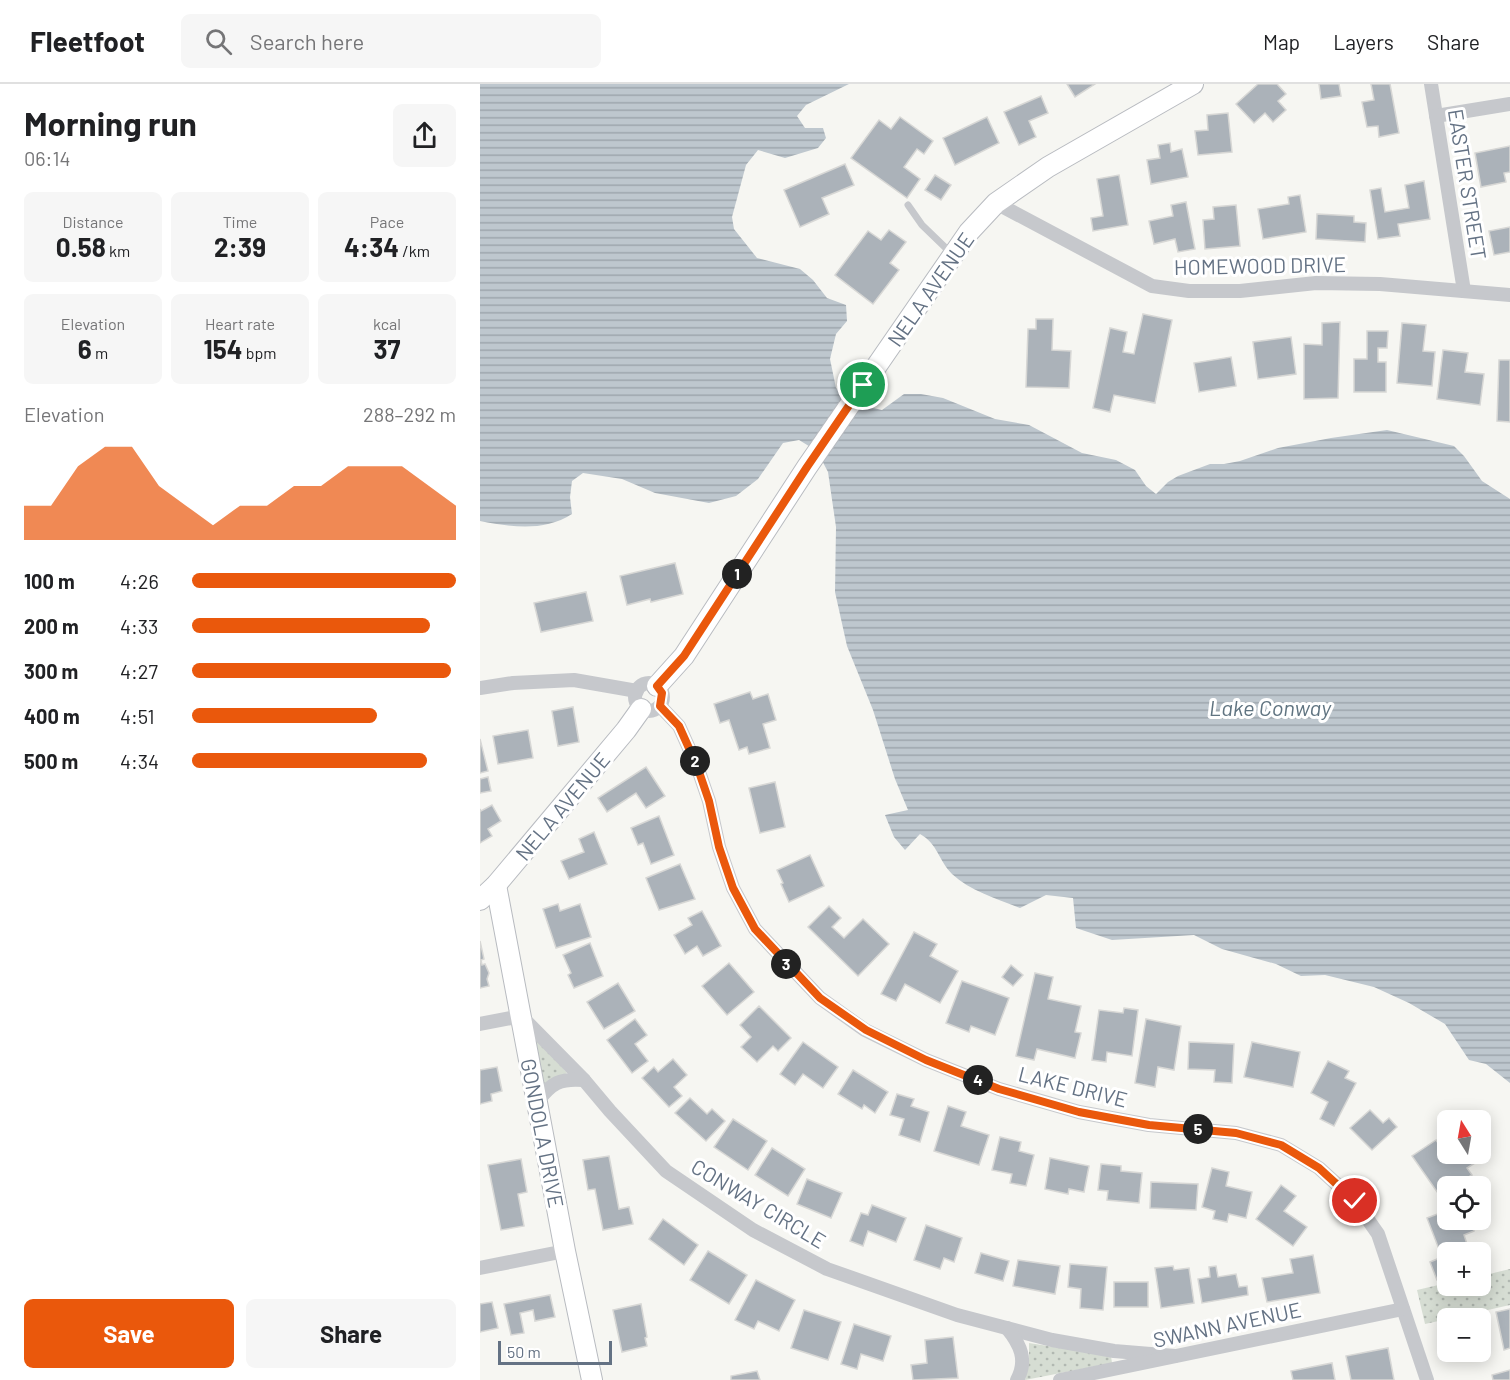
<!DOCTYPE html>
<meta charset="utf-8">
<style>
:root{--surface:#fff;--page:#f6f6f6;--text:#202124;--muted:#757577;--line:#e0e0e0;--accent:#ea580c}
body{margin:0;font-family:Barlow,sans-serif;background:var(--page);color:var(--text);height:100vh;display:flex;flex-direction:column;font-size:22px;white-space:nowrap}
*{box-sizing:border-box;margin:0}
p{font-size:20px;color:var(--muted)}
.icon{flex:none;width:33px;height:33px;fill:none;stroke:currentColor;stroke-width:2;stroke-linecap:round;stroke-linejoin:round}
.map{position:relative;flex:1;overflow:hidden}
.panel{display:flex;flex-direction:column;background:var(--surface);width:480px}
.panel>*{flex:none}
.needle{width:39px;rotate:349deg}
.tools{position:absolute;left:957px;top:1026px;display:grid;gap:12px}
.tools a{display:grid;place-items:center;width:54px;height:54px;border-radius:9px;background:var(--surface);box-shadow:0 3px 15px #0003;font-size:30px}
.scale{position:absolute;left:18px;bottom:15px;width:114px;box-sizing:border-box;padding-left:6px;border:3px solid #647284;border-top:0;font-size:16px;line-height:21px;white-space:nowrap;color:#647284;-webkit-text-stroke:4px #fff;paint-order:stroke}
.pin{position:absolute;display:grid;place-items:center;width:51px;height:51px;color:#fff;margin:-26px;border:3px solid #fff;border-radius:50%;box-shadow:0 2px 6px #0007}
.km{position:absolute;width:30px;height:30px;margin:-15px;border-radius:50%;background:#222;color:#fff;font-size:16px;line-height:30px;text-align:center}
.round{display:grid;place-items:center;flex:none;width:63px;height:63px;border-radius:9px;background:var(--page)}
.summary{display:flex;align-items:center;justify-content:space-between;height:102px;padding:0 24px}
h1{font-size:33px;font-weight:700;line-height:45px}
.figures{display:grid;grid-template-columns:repeat(3,1fr);gap:9px;height:102px;padding:6px 24px}
.figures div{display:grid;align-content:center;border-radius:9px;background:var(--page);text-align:center}
.figures b{font-size:26px;font-weight:700}
.figures small{font-size:16px;font-weight:400}
.figures p{font-size:16px}
.chart{height:168px;padding:12px 24px}
.chart p{display:flex;justify-content:space-between}
.chart svg{width:100%;height:108px;margin-top:6px;fill:var(--accent);opacity:.7}
.cta{display:flex;gap:12px;margin-top:auto;padding:12px 24px}
.cta a{flex:1;height:69px;border-radius:9px;background:var(--accent);color:#fff;font-size:24px;font-weight:700;line-height:69px;text-align:center}
.cta a+a{background:var(--page);color:var(--text)}
ul{padding:0 24px;list-style:none;font-size:20px}
li{display:grid;grid-template-columns:96px 72px 1fr;align-items:center;height:45px}
li i{height:15px;border-radius:8px;background:var(--accent)}
header{display:flex;align-items:center;gap:36px;box-sizing:border-box;height:84px;padding:0 30px;background:var(--surface);border-bottom:2px solid var(--line)}
header strong{font-size:28px}
nav{display:flex;gap:33px;margin-inline-start:auto;font-size:21px}
.search{width:420px;height:54px;background:var(--page);display:flex;align-items:center;gap:15px;box-sizing:border-box;padding:0 21px;border-radius:9px;color:var(--muted);font-size:22px}
main{display:flex;flex:1;min-height:0}
.map>svg:first-child{display:block}
.park{fill:url(#park-dots)}
.water{fill:url(#water-rules)}
.building{fill:#abb2b9;stroke:#d7d7d5;stroke-width:1.5}
.lines{fill:none;stroke-linecap:round;stroke-linejoin:round}
.secondary-casing{stroke:#b8bbc0;stroke-width:22}
.lane{stroke:#c6c8cc;stroke-width:7}
.street{stroke:#c6c8cc;stroke-width:14}
.secondary{stroke:#fff;stroke-width:20}
.route-casing{stroke:#fff;stroke-width:12}
.route{stroke:#ea580c;stroke-width:8}
.labels{text-anchor:middle;dominant-baseline:central;stroke-width:6;stroke-linejoin:round;paint-order:stroke}
.street-label{font-size:21px;fill:#647284;stroke:#fff}
.water-label{font-size:22px;font-style:italic;fill:#607481;stroke:#fff}
</style>
<header>
<strong>Fleetfoot</strong>
<div class="search"><svg class="icon" aria-label="search" viewBox="0 0 24 24"><circle cx="10" cy="10" r="6"/><path d="M15 15l6 6"/></svg>Search here</div>
<nav><a>Map</a><a>Layers</a><a>Share</a></nav>
</header>
<main>
<section class="panel">
<div class="summary"><div><h1>Morning run</h1><p>06:14</p></div><a class="round"><svg class="icon" aria-label="share" viewBox="0 0 24 24"><path d="M12 15V3M7 8l5-5 5 5M5 13v7h14v-7"/></svg></a></div>
<div class="figures">
<div><p>Distance</p><b>0.58<small> km</small></b></div>
<div><p>Time</p><b>2:39</b></div>
<div><p>Pace</p><b>4:34<small> /km</small></b></div>
</div>
<div class="figures">
<div><p>Elevation</p><b>6<small> m</small></b></div>
<div><p>Heart rate</p><b>154<small> bpm</small></b></div>
<div><p>kcal</p><b>37</b></div>
</div>
<div class="chart"><p><span>Elevation</span>288–292 m</p>
<svg viewBox="0 0 160 44" preserveAspectRatio="none"><path d="M0 44V30L10 30L20 14L30 6L40 6L50 22L60 30L70 38L80 30L90 30L100 22L110 22L120 14L130 14L140 14L150 22L160 30V44z"/></svg>
</div>
<ul>
<li><b>100 m</b>4:26<i style="width:100%"></i></li>
<li><b>200 m</b>4:33<i style="width:90%"></i></li>
<li><b>300 m</b>4:27<i style="width:98%"></i></li>
<li><b>400 m</b>4:51<i style="width:70%"></i></li>
<li><b>500 m</b>4:34<i style="width:89%"></i></li>
</ul>
<div class="cta"><a>Save</a><a>Share</a></div>
</section>
<div class="map">
<svg width="1030" height="1296" viewBox="0 0 1030 1296">
<defs>
<pattern id="park-dots" width="8" height="8" patternUnits="userSpaceOnUse" patternTransform="scale(1.5)"><rect width="8" height="8" fill="#d6ddd3"/><path d="M2 2h.1M6 6h.1" fill="none" stroke="#b1b8b1" stroke-width="1.8" stroke-linecap="round"/></pattern>
<pattern id="water-rules" width="6" height="5" patternUnits="userSpaceOnUse" patternTransform="scale(1.5)"><rect width="6" height="5" fill="#bec7ce"/><path d="M0 2.5h6" fill="none" stroke="#9ea6ad"/></pattern>
</defs>
<rect width="100%" height="100%" fill="#f6f6f2"/>
<g class="park">
<path d="M52,947L87,989C80,993 71,995 63,1001Z"/>
<polygon points="1030,1185 1030,1221 945,1240 937,1206 967,1199 968,1202 1000,1202 1001,1192"/>
<polygon points="549,1259 631,1272 632,1279 545,1296 549,1277"/>
</g>
<path class="water" d="M0,0H369L326,21L317,32L325,44H343L346,54L338,64L305,74L278,66L266,81L252,133L254,145L277,174L320,185L333,196L347,214L366,221L367,237L356,250L350,275L356,304L364,312L385,322L402,326L424,310H441L463,314L515,335L549,341L602,369L636,376L655,386L666,402L676,410L688,398L698,392L730,380H744L760,377L798,364L851,354L907,346L974,362L984,372L1002,397L1030,415V999L1006,980L989,976L965,940L929,919L894,903L845,891L821,892L796,880L742,865L714,851L632,856L596,844L593,814L566,811L540,824C518,815 490,807 472,790C458,776 458,760 440,750L425,766L414,753L405,731L428,726L415,695L393,626L367,562L355,508L356,443L348,388L337,367L319,356L303,359L278,395L256,412L229,419L175,409L142,395L103,389L92,397L90,413L92,430C64,448 31,443 0,437Z"/>
<g class="building">
<polygon points="587,0 615,0 595,13"/>
<polygon points="778,0 797,0 806,10 798,17 806,26 793,38 785,29 774,39 756,20"/>
<polygon points="839,0 859,0 861,12 841,15"/>
<polygon points="891,0 910,0 919,49 899,53 898,42 887,43 882,18 894,16"/>
<polygon points="561,12 568,29 549,37 556,53 539,61 524,28"/>
<polygon points="748,29 752,68 718,71 715,47 728,46 727,31"/>
<polygon points="420,33 453,57 444,70 437,65 424,83 440,95 427,114 371,74 399,36 411,45"/>
<polygon points="507,33 519,59 475,81 463,54"/>
<polygon points="690,59 691,68 702,65 708,93 671,100 667,76 680,74 678,61"/>
<polygon points="1030,62 1030,88 1024,89 1026,98 1001,103 995,69"/>
<polygon points="365,80 374,101 342,114 349,130 320,143 304,106"/>
<polygon points="455,91 471,101 461,116 445,106"/>
<polygon points="639,91 648,141 613,147 611,134 623,132 617,95"/>
<polygon points="944,97 950,135 918,140 920,152 898,155 890,106 901,104 905,128 929,124 925,101"/>
<polygon points="820,111 826,148 783,155 778,125 809,120 808,113"/>
<polygon points="706,118 715,165 698,168 695,155 674,160 669,137 693,132 691,121"/>
<polygon points="756,121 760,162 725,165 723,136 734,135 733,123"/>
<polygon points="837,130 874,132 874,138 886,139 885,158 836,155"/>
<polygon points="1030,143 1030,168 1014,171 1009,147"/>
<polygon points="409,146 426,158 410,179 419,186 393,220 355,191 388,147 401,156"/>
<polygon points="663,230 692,236 675,319 634,311 630,328 613,324 630,244 647,248 643,268 654,270"/>
<polygon points="556,235 573,235 572,266 591,267 589,304 546,303 548,245 556,245"/>
<polygon points="860,238 858,314 824,315 824,260 842,261 842,239"/>
<polygon points="922,239 946,241 943,267 955,268 952,302 917,299"/>
<polygon points="887,247 908,247 907,264 898,264 898,278 906,278 906,308 874,308 874,275 887,275"/>
<polygon points="811,253 816,290 778,295 773,258"/>
<polygon points="963,266 988,269 985,288 1004,290 1000,321 957,315"/>
<polygon points="751,273 756,302 719,308 714,279"/>
<polygon points="1019,276 1030,276 1030,338 1017,337"/>
<polygon points="195,479 203,510 171,518 170,515 147,521 140,492"/>
<polygon points="106,508 113,537 61,548 54,519"/>
<polygon points="270,608 273,615 288,610 296,636 283,640 290,664 269,670 267,663 259,666 249,636 240,639 234,620"/>
<polygon points="93,623 99,658 78,662 72,627"/>
<polygon points="48,646 53,674 18,680 13,652"/>
<polygon points="0,655 8,687 0,689"/>
<polygon points="166,683 185,712 166,724 156,709 127,728 118,714"/>
<polygon points="8,693 11,707 0,709 0,695"/>
<polygon points="295,698 305,743 280,749 269,704"/>
<polygon points="12,721 21,737 8,745 12,752 0,759 0,725 1,727"/>
<polygon points="179,732 194,771 171,780 163,759 158,761 151,744"/>
<polygon points="114,748 127,780 89,795 81,777 104,768 99,755"/>
<polygon points="330,771 344,802 309,818 301,800 303,799 297,786"/>
<polygon points="200,780 215,815 179,826 166,794"/>
<polygon points="78,820 80,827 100,820 111,853 76,864 63,825"/>
<polygon points="349,822 361,834 352,843 364,854 383,835 409,860 378,892 328,843"/>
<polygon points="222,827 241,862 223,872 217,862 205,870 194,851 212,841 208,834"/>
<polygon points="434,848 457,860 450,872 478,887 460,919 425,900 416,917 401,910"/>
<polygon points="0,857 4,875 1,876 2,881 5,880 9,889 7,895 9,902 0,904"/>
<polygon points="110,859 123,892 94,904 88,891 91,889 83,871"/>
<polygon points="249,879 274,908 247,931 222,902"/>
<polygon points="531,881 543,891 533,902 522,893"/>
<polygon points="555,889 573,893 568,915 601,922 595,948 601,949 595,974 557,965 554,976 536,972"/>
<polygon points="482,897 529,914 515,951 491,942 489,948 466,939"/>
<polygon points="138,899 155,927 124,945 107,918"/>
<polygon points="279,922 311,954 298,967 293,962 277,978 261,963 271,953 260,941"/>
<polygon points="644,924 658,926 652,972 627,968 626,978 612,976 619,926 643,929"/>
<polygon points="155,935 167,951 155,960 168,977 152,989 127,956"/>
<polygon points="666,935 701,942 694,986 678,983 675,1003 655,999"/>
<polygon points="323,958 358,983 343,1004 323,990 315,1001 300,990"/>
<polygon points="709,958 754,960 752,999 734,998 735,986 708,985"/>
<polygon points="772,958 820,968 813,1003 764,993"/>
<polygon points="193,975 207,991 194,1003 202,1012 189,1023 162,994 174,983 178,988"/>
<polygon points="848,977 869,987 865,994 876,999 854,1042 840,1035 848,1018 831,1009"/>
<polygon points="17,983 22,1007 11,1010 12,1017 0,1020 0,986"/>
<polygon points="373,986 408,1008 395,1029 384,1021 382,1025 358,1010"/>
<polygon points="417,1010 434,1015 431,1022 449,1028 440,1058 419,1051 424,1035 410,1031"/>
<polygon points="210,1014 227,1030 232,1025 245,1037 226,1057 195,1029"/>
<polygon points="468,1022 486,1028 481,1042 509,1051 499,1081 454,1067"/>
<polygon points="890,1026 903,1039 909,1034 917,1043 892,1066 870,1044"/>
<polygon points="253,1035 287,1057 268,1086 234,1063"/>
<polygon points="520,1053 541,1058 539,1067 554,1071 546,1102 530,1099 532,1090 512,1086"/>
<polygon points="956,1056 963,1066 968,1063 968,1070 997,1070 1001,1075 987,1084 992,1091 974,1102 968,1102 968,1107 960,1112 932,1072"/>
<polygon points="292,1064 325,1085 308,1112 275,1091"/>
<polygon points="129,1072 139,1125 149,1123 153,1140 123,1146 115,1105 108,1106 103,1076"/>
<polygon points="570,1074 609,1082 604,1108 589,1105 588,1110 565,1105"/>
<polygon points="41,1075 47,1108 38,1110 44,1142 21,1146 8,1081"/>
<polygon points="621,1080 641,1082 641,1087 662,1089 659,1119 627,1116 628,1107 618,1106"/>
<polygon points="732,1084 749,1088 746,1102 772,1108 766,1134 749,1130 747,1138 733,1135 735,1127 722,1123"/>
<polygon points="327,1095 362,1109 351,1134 317,1120"/>
<polygon points="671,1098 718,1100 716,1126 670,1124"/>
<polygon points="801,1101 816,1112 804,1127 827,1143 813,1162 776,1135"/>
<polygon points="392,1121 426,1134 416,1158 388,1147 383,1162 370,1157 381,1129 388,1131"/>
<polygon points="968,1126 968,1136 990,1136 994,1147 984,1151 988,1163 995,1160 998,1168 968,1168 968,1192 957,1196 950,1178 962,1173 947,1134"/>
<polygon points="183,1135 218,1161 204,1181 169,1155"/>
<polygon points="446,1141 482,1154 474,1178 464,1174 460,1185 434,1176"/>
<polygon points="228,1167 267,1191 249,1220 210,1196"/>
<polygon points="501,1169 529,1177 523,1197 495,1189"/>
<polygon points="833,1171 840,1209 787,1218 782,1194 813,1189 810,1175"/>
<polygon points="538,1176 580,1182 575,1210 533,1202"/>
<polygon points="590,1180 627,1183 623,1226 600,1224 601,1205 588,1203"/>
<polygon points="693,1182 694,1186 709,1184 714,1219 681,1224 675,1184"/>
<polygon points="736,1182 738,1193 756,1190 759,1203 767,1202 768,1211 722,1219 718,1195 730,1193 729,1183"/>
<polygon points="276,1196 315,1216 299,1247 278,1237 274,1245 255,1236"/>
<rect x="634" y="1198" width="34" height="25"/>
<polygon points="70,1211 75,1233 55,1237 53,1226 40,1229 44,1249 31,1251 24,1220"/>
<polygon points="12,1218 18,1244 0,1248 0,1220"/>
<polygon points="161,1220 167,1253 165,1254 167,1262 142,1268 133,1226"/>
<polygon points="1030,1225 1030,1264 1024,1266 1016,1228"/>
<polygon points="324,1226 361,1238 348,1276 311,1264"/>
<polygon points="374,1240 411,1252 403,1277 381,1270 377,1285 361,1280"/>
<polygon points="473,1253 478,1294 433,1296 431,1281 447,1279 445,1256"/>
<polygon points="908,1264 914,1296 871,1296 866,1272"/>
<polygon points="852,1279 855,1296 813,1296 811,1287"/>
<polygon points="1030,1286 1030,1296 1013,1296 1012,1291"/>
<polygon points="277,1287 280,1296 251,1296 251,1292"/>
</g>
<g class="lines">
<defs>
<g id="secondary">
<polyline points="177,602 204,572 327,383 489,148 516,119 568,83 713,0"/>
<polyline points="16,801 85,1167 112,1296"/>
<polyline points="0,816 16,801 146,646 161,625"/>
</g>
</defs>
<use href="#secondary" class="secondary-casing"/>
<polyline class="lane" points="428,121 442,141 471,169"/>
<g class="street">
<polyline points="951,0 984,207"/>
<polyline points="956,32 1030,20"/>
<polyline points="516,119 672,202 709,207 760,207 836,199 900,200 1030,211"/>
<circle cx="169" cy="613" r="14"/>
<polyline points="0,604 33,599 94,596 157,607"/>
<polyline points="180,622 199,642 217,682 229,717 239,763 253,804 275,845 340,914 385,946 446,976 519,1005 599,1028 669,1041 756,1049 801,1061 839,1084 875,1117 898,1150 947,1296"/>
<polyline points="0,940 41,932 104,996 130,1027 186,1087 273,1146 347,1185 477,1231 572,1256 634,1267 695,1272"/>
<path d="M57,1018C71,999 80,994 104,996"/>
<polyline points="0,1184 85,1167"/>
<path d="M527,1244C540,1260 548,1276 537,1296"/>
<polyline points="580,1296 923,1225"/>
</g>
<use href="#secondary" class="secondary"/>
</g>
<g class="lines">
<defs>
<polyline id="route" points="383,301 327,383 204,572 177,602 182,609 180,622 199,642 217,682 229,717 239,763 253,804 275,845 340,914 386,946 446,976 519,1005 599,1028 669,1041 756,1049 801,1061 839,1084 875,1117"/>
</defs>
<use href="#route" class="route-casing"/>
<use href="#route" class="route"/>
</g>
<g class="labels">
<g class="street-label">
<text transform="translate(988 100) rotate(81)">EASTER STREET</text>
<text transform="translate(780 181) rotate(-1)">HOMEWOOD DRIVE</text>
<text transform="translate(450 205) rotate(-55)">NELA AVENUE</text>
<text transform="translate(82 722) rotate(-50)">NELA AVENUE</text>
<text transform="translate(593 1002) rotate(14)">LAKE DRIVE</text>
<text transform="translate(63 1049) rotate(79)">GONDOLA DRIVE</text>
<text transform="translate(279 1119) rotate(31)">CONWAY CIRCLE</text>
<text transform="translate(747 1240) rotate(-12)">SWANN AVENUE</text>
</g>
<g class="water-label">
<text x="790" y="623">Lake Conway</text>
</g>
</g>
</svg>
<div class="tools">
<a><svg class="needle" viewBox="-14 -14 28 28"><path d="M0-13l5 13h-10z" fill="#e53935"/><path d="M0 13l5-13h-10z" fill="#757577"/></svg></a>
<a><svg class="icon" aria-label="locate" viewBox="0 0 24 24"><circle cx="12" cy="12" r="6"/><path d="M12 2v4M12 18v4M2 12h4M18 12h4"/></svg></a>
<a>+</a>
<a>−</a>
</div>
<div class="scale">50 m</div>
<div class="pin" style="left:383px;top:301px;background:#1e9e55"><svg class="icon" aria-label="arrive" viewBox="0 0 24 24"><path d="M6 21V4h12l-3 4 3 4H6"/></svg></div>
<div class="pin" style="left:875px;top:1117px;background:#d93025"><svg class="icon" aria-label="check" viewBox="0 0 24 24"><path d="M5 12l5 5 9-10"/></svg></div>
<b class="km" style="left:257px;top:490px">1</b>
<b class="km" style="left:215px;top:677px">2</b>
<b class="km" style="left:306px;top:880px">3</b>
<b class="km" style="left:498px;top:996px">4</b>
<b class="km" style="left:718px;top:1045px">5</b>
</div>
</main>
